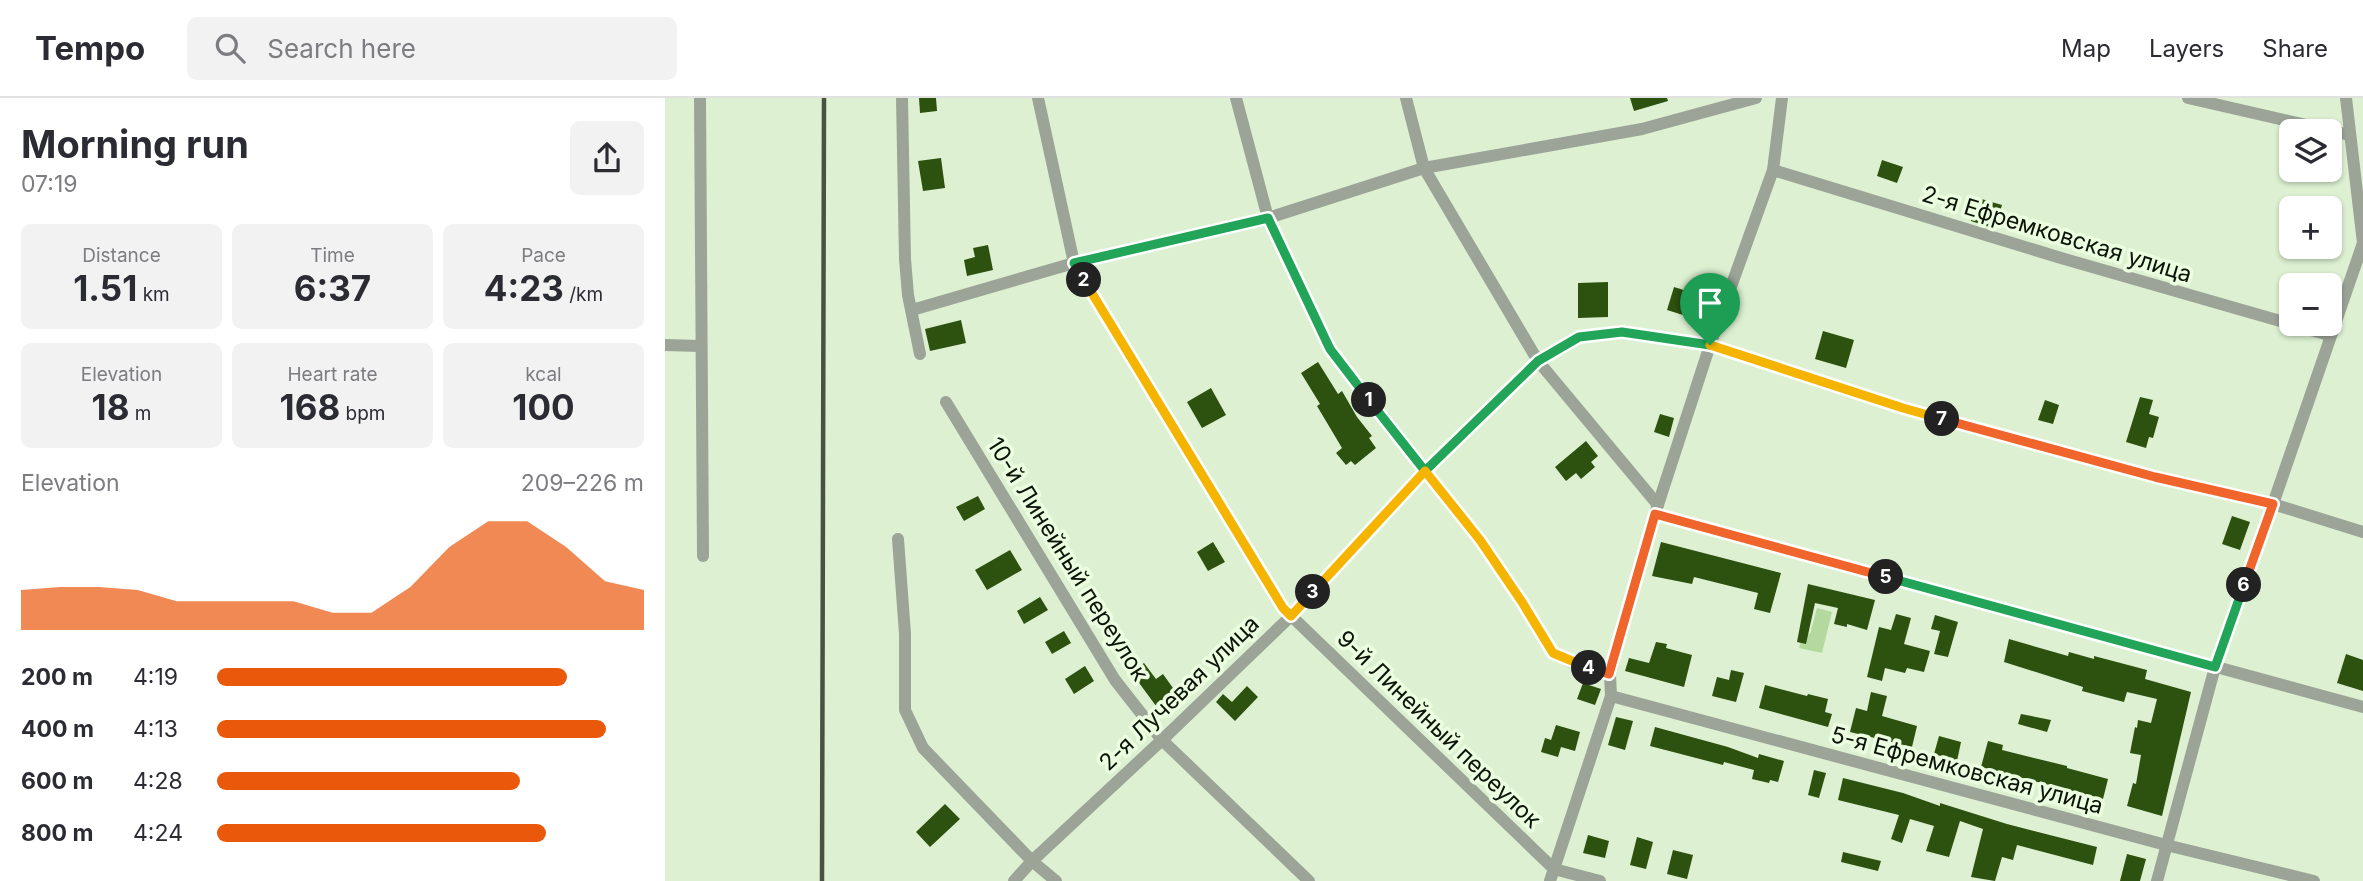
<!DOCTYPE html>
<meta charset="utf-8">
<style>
:root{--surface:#fff;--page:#f2f2f3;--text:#2b2b33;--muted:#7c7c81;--line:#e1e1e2;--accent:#ea580c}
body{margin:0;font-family:Inter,sans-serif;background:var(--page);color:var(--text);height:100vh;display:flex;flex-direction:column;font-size:26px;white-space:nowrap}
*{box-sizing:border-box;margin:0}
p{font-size:23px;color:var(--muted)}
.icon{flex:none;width:38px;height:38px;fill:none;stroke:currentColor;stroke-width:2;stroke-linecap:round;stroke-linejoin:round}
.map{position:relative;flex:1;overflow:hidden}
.panel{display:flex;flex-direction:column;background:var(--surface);width:665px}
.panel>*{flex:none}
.buttons{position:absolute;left:1614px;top:21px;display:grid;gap:14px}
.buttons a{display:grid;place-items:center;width:63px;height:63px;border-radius:10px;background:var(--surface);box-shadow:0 2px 5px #0004;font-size:35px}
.pin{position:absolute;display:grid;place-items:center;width:60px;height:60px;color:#fff;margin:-72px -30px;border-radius:50% 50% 50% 0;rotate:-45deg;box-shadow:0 0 7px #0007}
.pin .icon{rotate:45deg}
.km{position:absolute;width:35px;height:35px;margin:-18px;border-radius:50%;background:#222;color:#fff;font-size:19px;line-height:35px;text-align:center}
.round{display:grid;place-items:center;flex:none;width:74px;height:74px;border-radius:10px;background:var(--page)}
.summary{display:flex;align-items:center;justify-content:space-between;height:119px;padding:0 21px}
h1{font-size:38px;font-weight:700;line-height:52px}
.metrics{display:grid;grid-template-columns:repeat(3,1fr);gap:10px;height:119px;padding:7px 21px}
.metrics div{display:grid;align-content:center;border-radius:10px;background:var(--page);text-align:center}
.metrics b{font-size:35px;font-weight:700}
.metrics small{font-size:19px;font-weight:400}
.metrics p{font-size:19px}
.chart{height:196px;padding:14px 21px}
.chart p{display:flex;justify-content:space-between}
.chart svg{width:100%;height:126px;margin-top:7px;fill:var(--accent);opacity:.7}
ul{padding:0 21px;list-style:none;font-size:23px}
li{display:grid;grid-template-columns:112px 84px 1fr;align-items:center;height:52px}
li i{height:18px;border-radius:9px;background:var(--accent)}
header{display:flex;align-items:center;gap:42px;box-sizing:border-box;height:98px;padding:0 35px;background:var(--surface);border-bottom:2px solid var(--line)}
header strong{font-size:33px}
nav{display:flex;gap:38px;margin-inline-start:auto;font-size:24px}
.search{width:490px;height:63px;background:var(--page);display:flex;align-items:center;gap:18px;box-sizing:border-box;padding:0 24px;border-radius:10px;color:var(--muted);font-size:26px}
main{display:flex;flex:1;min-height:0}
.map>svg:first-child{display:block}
.green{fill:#b4d99f}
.building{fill:#2d510e}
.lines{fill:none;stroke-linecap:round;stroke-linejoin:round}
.street{stroke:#9ca498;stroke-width:12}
.rail{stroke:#475241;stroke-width:4.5}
.split-1-casing{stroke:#fff;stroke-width:14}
.split-2-casing{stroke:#fff;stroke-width:14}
.split-3-casing{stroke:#fff;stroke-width:14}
.split-4-casing{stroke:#fff;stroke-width:14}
.split-5-casing{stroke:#fff;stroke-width:14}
.split-6-casing{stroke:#fff;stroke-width:14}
.split-7-casing{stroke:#fff;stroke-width:14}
.split-8-casing{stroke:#fff;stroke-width:14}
.split-1{stroke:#22a559;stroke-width:9}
.split-2{stroke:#22a559;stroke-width:9}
.split-3{stroke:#f5b400;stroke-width:9}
.split-4{stroke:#f5b400;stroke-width:9}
.split-5{stroke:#f0652b;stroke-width:9}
.split-6{stroke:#22a559;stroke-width:9}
.split-7{stroke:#f0652b;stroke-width:9}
.split-8{stroke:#f5b400;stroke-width:9}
.labels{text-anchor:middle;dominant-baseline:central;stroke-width:7;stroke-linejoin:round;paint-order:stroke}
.street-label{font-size:23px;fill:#0c1308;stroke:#ebfee0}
</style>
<header>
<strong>Tempo</strong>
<div class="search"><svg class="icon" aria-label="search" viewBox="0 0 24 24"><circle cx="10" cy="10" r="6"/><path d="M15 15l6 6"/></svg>Search here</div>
<nav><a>Map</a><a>Layers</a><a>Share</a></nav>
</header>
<main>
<section class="panel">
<div class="summary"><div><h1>Morning run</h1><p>07:19</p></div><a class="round"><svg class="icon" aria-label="share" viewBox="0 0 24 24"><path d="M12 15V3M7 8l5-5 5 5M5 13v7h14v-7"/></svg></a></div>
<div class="metrics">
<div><p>Distance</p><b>1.51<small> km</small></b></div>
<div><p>Time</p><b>6:37</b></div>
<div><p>Pace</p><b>4:23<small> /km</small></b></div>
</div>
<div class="metrics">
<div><p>Elevation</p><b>18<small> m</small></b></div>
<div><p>Heart rate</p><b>168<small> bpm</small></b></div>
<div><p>kcal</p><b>100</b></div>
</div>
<div class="chart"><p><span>Elevation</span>209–226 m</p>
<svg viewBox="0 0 160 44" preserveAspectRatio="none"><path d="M0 44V30L10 29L20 29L30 30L40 34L50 34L60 34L70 34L80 38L90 38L100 29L110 15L120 6L130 6L140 15L150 27L160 30V44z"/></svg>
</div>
<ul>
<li><b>200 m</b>4:19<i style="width:82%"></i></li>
<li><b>400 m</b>4:13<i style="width:91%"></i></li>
<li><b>600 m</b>4:28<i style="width:71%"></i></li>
<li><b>800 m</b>4:24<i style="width:77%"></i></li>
</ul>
</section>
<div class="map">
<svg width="1698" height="783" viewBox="0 0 1698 783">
<rect width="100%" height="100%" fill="#ddf1d2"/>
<polygon class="green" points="1152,510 1167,514 1157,555 1134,550 1138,534 1145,536"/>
<g class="building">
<polygon points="254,0 271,0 272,13 255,15"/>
<polygon points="965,0 1002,0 1003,3 969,13"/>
<polygon points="276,60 280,90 258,93 253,63"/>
<polygon points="1217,62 1238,69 1232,85 1212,78"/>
<polygon points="1313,100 1337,107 1330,131 1306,123"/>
<polygon points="323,147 328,172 302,178 299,162 310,159 308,150"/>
<polygon points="943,184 943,219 913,220 913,185"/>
<polygon points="1009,189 1038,198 1031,221 1002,212"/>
<polygon points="296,222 301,245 265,253 260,231"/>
<polygon points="1158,233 1189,242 1181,270 1150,261"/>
<polygon points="653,264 673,296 677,293 692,319 707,338 704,340 711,350 690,367 686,363 681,367 671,355 677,350 652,308 655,306 636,275"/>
<polygon points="546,290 561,317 537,330 522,304"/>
<polygon points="1475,299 1488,302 1484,316 1494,319 1488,340 1484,339 1481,350 1461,344"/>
<polygon points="1380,302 1394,307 1388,326 1373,322"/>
<polygon points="995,316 1009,320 1004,339 989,334"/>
<polygon points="921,343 933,358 926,364 930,369 916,381 911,375 901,383 890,369"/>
<polygon points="313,398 320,411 299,423 291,409"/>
<polygon points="1567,418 1585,424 1575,452 1557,446"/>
<polygon points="548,444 560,464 543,473 532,454"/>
<polygon points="996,444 1116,475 1105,515 1089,511 1093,495 1029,479 1027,486 987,478"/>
<polygon points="345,452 357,472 322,492 310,472"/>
<polygon points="1143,486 1210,502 1202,532 1182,526 1182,529 1169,526 1173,510 1150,505 1141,546 1132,544"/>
<polygon points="375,499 383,512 359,526 352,513"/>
<polygon points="1231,516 1246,520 1239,546 1265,553 1259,574 1242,570 1240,575 1220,570 1217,583 1202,579 1214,529 1226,532"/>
<polygon points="1270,517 1293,524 1283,559 1269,556 1275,533 1266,531"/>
<polygon points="399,533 406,545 387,556 380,544"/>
<polygon points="1344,541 1403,558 1404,554 1429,561 1429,558 1482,572 1480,581 1526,594 1497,718 1462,708 1468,685 1471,686 1476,657 1465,655 1470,629 1472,630 1473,622 1486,625 1492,601 1462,594 1459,604 1417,593 1418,589 1339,564"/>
<polygon points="991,544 1002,546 1001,550 1027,557 1019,589 960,573 964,560 984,565"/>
<polygon points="1681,556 1698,562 1698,593 1672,585"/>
<polygon points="479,565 491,581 498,576 513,597 494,612 466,574"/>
<polygon points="420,568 429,583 409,596 400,581"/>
<polygon points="1066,572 1079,575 1071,604 1047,598 1052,579 1064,582"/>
<polygon points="918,585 936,591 930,607 912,601"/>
<polygon points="1100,587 1142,598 1143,596 1163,601 1160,614 1167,616 1163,629 1094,610"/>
<polygon points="582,588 593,599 570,623 551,604 558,596 567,604"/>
<polygon points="1206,594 1222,598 1217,618 1252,628 1247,649 1185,634 1191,610 1202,613"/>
<polygon points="1356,616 1386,622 1382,634 1353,626"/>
<polygon points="951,619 968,623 960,652 943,647"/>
<polygon points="891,627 915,634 910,653 896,649 893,659 876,654 880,640 886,642"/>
<polygon points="990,629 1063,649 1093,660 1094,656 1119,663 1113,684 1105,682 1104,685 1087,681 1089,672 1059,664 1058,667 985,648"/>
<polygon points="1274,638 1296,644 1292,663 1269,656"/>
<polygon points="1323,643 1338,647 1337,652 1402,668 1402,670 1443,681 1438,701 1316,669"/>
<polygon points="1149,672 1161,675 1154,700 1143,697"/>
<polygon points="1178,680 1238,695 1275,708 1275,705 1342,726 1432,749 1428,767 1352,747 1348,762 1337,759 1330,783 1306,779 1318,731 1295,723 1284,759 1261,753 1269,728 1245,721 1237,745 1226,741 1234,717 1173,702"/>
<polygon points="280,706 295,721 265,749 251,734"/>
<polygon points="923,737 944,743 940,760 918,755"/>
<polygon points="972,739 988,744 981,771 965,767"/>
<polygon points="1008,752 1028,757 1022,781 1002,776"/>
<polygon points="1178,754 1216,763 1213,773 1176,764"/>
<polygon points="1462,756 1481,761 1475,783 1455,783"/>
</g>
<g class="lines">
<g class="street">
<polyline points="35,0 38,458"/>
<polyline points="237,0 240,161 243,197 255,256"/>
<polyline points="373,0 409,165 618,510 889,771 935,783"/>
<polyline points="571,0 603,120 665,251 815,442 857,504 888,555 906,564 945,576"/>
<polyline points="741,0 759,70 873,263 993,407"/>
<polyline points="1523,0 1685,37"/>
<polyline points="1108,72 1396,160 1664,237"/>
<polyline points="247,212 409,165 603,120 759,70 977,31 1091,0"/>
<polyline points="0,247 35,248"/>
<polyline points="281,304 450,582 497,642 644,783"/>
<polyline points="990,416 1698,609"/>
<polyline points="233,441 240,536 240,612 258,650 367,763 391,783"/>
<polyline points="946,598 1501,747 1649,783"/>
<polyline points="349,783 367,763 497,642 626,518 760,373 873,263 914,239 957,234 1045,247 1238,310 1490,379 1608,406 1698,434"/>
<polyline points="885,783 946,598 945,576 990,416 1045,247 1108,72 1117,0"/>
<polyline points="1492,783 1550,569 1608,406 1698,145 1681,0"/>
</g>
<polyline class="rail" points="157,783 159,0"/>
</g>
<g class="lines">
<defs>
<polyline id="split-1" points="704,302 760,373 873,263 914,239 957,234 1045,247"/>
<polyline id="split-2" points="419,182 409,165 603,120 665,251 704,302"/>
<polyline id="split-3" points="419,182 618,510 626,518 648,494"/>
<polyline id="split-4" points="648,494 760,373 815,442 857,504 888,555 924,570"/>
<polyline id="split-5" points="924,570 944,576 990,416 1221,479"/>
<polyline id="split-6" points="1221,479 1550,569 1579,487"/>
<polyline id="split-7" points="1277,321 1490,379 1608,406 1579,487"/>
<polyline id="split-8" points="1045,247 1238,310 1277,321"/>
</defs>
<use href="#split-1" class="split-1-casing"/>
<use href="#split-2" class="split-2-casing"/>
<use href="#split-3" class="split-3-casing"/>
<use href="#split-4" class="split-4-casing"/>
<use href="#split-5" class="split-5-casing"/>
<use href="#split-6" class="split-6-casing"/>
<use href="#split-7" class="split-7-casing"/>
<use href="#split-8" class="split-8-casing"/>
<use href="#split-1" class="split-1"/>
<use href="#split-2" class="split-2"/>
<use href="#split-3" class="split-3"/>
<use href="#split-4" class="split-4"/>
<use href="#split-5" class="split-5"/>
<use href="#split-6" class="split-6"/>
<use href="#split-7" class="split-7"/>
<use href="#split-8" class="split-8"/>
</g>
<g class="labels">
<g class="street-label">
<text transform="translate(1392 136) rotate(17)">2-я Ефремковская улица</text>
<text transform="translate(403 461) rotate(58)">10-й Линейный переулок</text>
<text transform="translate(514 595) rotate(-44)">2-я Лучевая улица</text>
<text transform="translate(774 631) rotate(44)">9-й Линейный переулок</text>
<text transform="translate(1302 672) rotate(15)">5-я Ефремковская улица</text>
</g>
</g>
</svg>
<div class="buttons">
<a><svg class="icon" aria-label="layers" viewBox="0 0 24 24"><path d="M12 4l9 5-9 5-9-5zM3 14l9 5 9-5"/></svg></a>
<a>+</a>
<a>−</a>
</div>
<div class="pin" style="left:1045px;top:247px;background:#1e9e55"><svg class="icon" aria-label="arrive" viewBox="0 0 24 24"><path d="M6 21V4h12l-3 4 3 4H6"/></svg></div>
<b class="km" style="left:704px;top:302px">1</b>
<b class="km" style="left:419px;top:182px">2</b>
<b class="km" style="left:648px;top:494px">3</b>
<b class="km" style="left:924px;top:570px">4</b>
<b class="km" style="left:1221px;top:479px">5</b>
<b class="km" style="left:1579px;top:487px">6</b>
<b class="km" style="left:1277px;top:321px">7</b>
</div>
</main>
